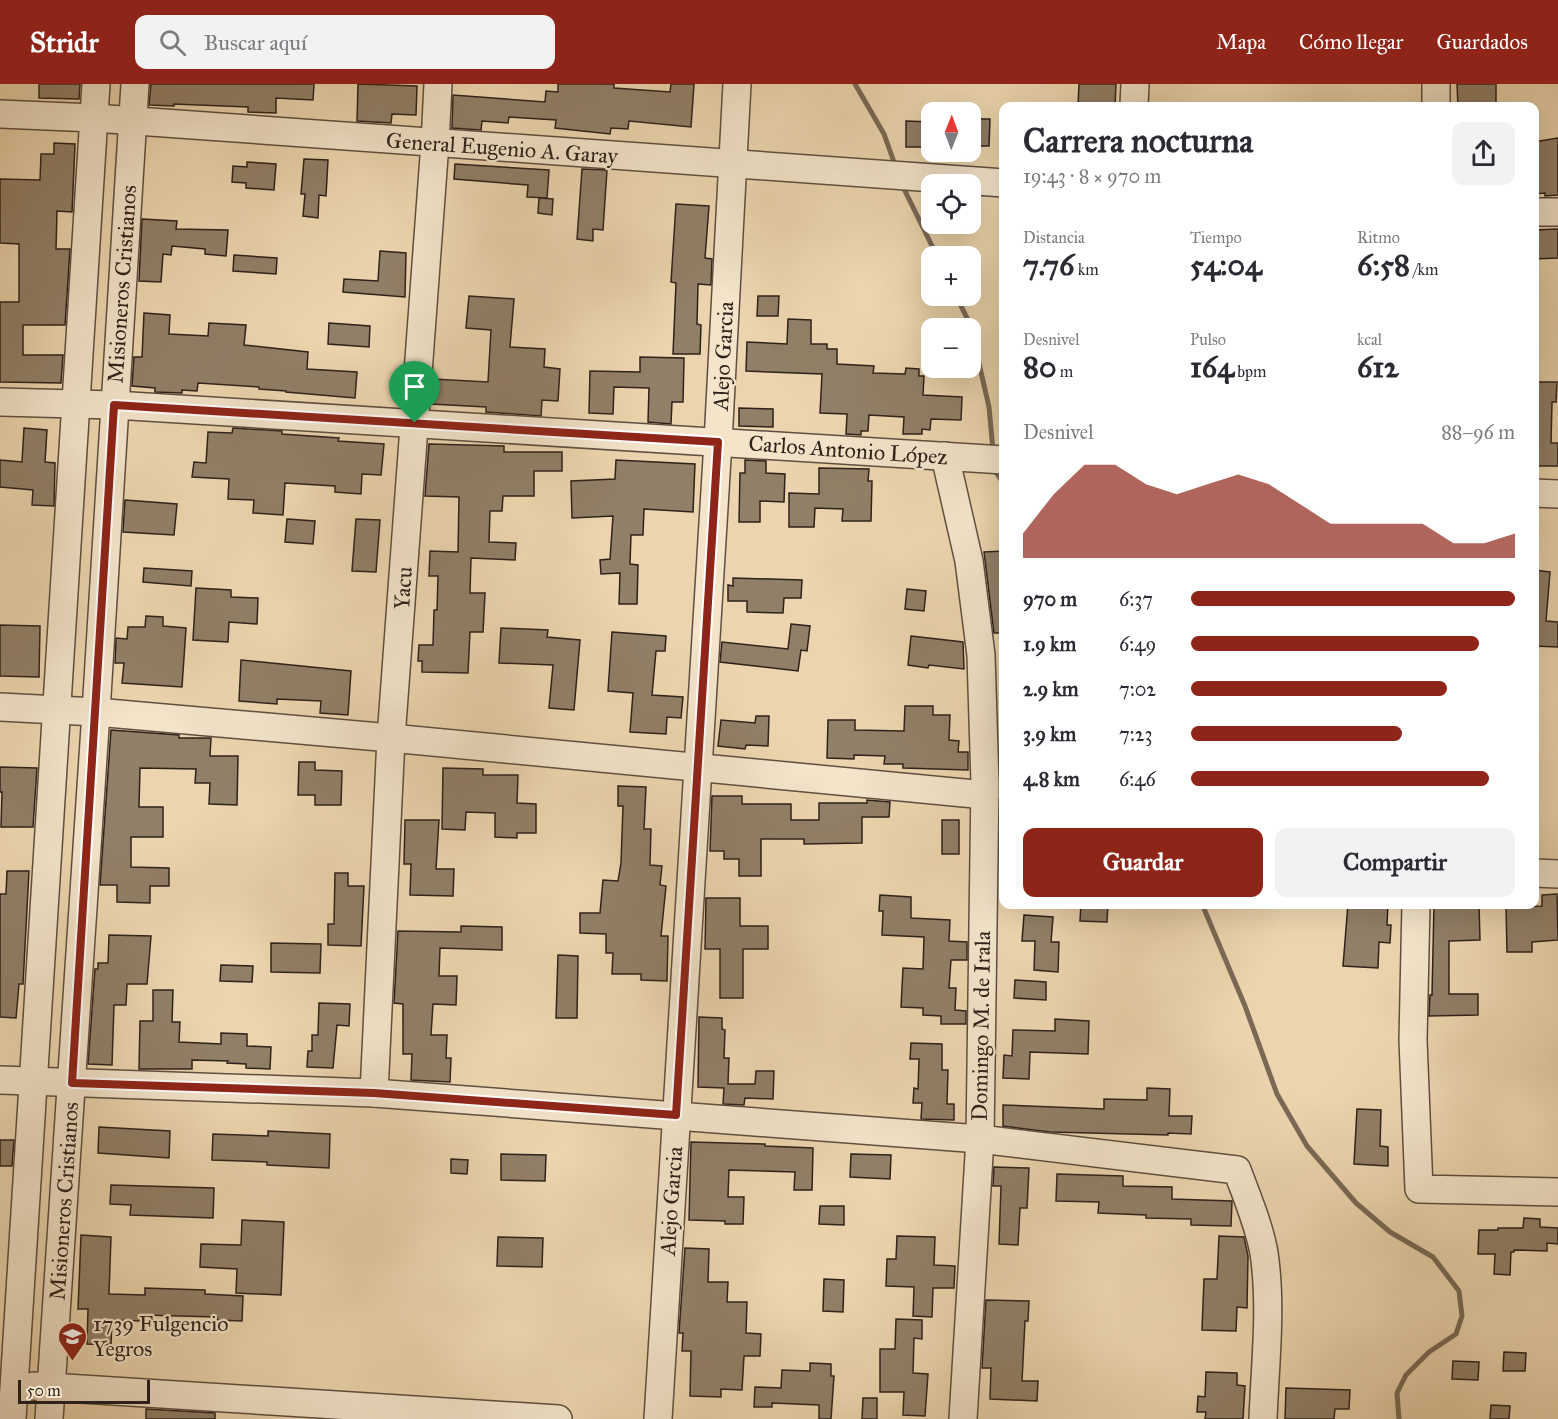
<!DOCTYPE html>
<html lang="es">
<meta charset="utf-8">
<style>
:root{--surface:#fff;--page:#f2f2f3;--text:#2b2b33;--muted:#7c7c81;--accent:#8f2418}
body{margin:0;font-family:"IM FELL Great Primer",serif;background:var(--page);color:var(--text);height:100vh;display:flex;flex-direction:column;font-size:22px;white-space:nowrap}
*{box-sizing:border-box;margin:0}
p{font-size:20px;color:var(--muted)}
.icon{flex:none;width:33px;height:33px;fill:none;stroke:currentColor;stroke-width:2;stroke-linecap:round;stroke-linejoin:round}
.map{position:relative;flex:1;overflow:hidden}
.sheet{position:absolute;left:999px;top:18px;width:540px;height:807px;display:flex;flex-direction:column;background:var(--surface);border-radius:12px;box-shadow:0 6px 24px #0002}
.sheet>*{flex:none}
.needle{width:39px;rotate:1deg}
.buttons{position:absolute;left:921px;top:18px;display:grid;gap:12px}
.buttons a{display:grid;place-items:center;width:60px;height:60px;border-radius:12px;background:var(--surface);box-shadow:0 6px 24px #0002;font-size:30px}
.scale{position:absolute;left:18px;bottom:15px;width:132px;box-sizing:border-box;padding-left:6px;border:3px solid #2e221b;border-top:0;font-size:16px;line-height:21px;white-space:nowrap;color:#2e221b;-webkit-text-stroke:4px #f3e4ca;paint-order:stroke}
.pin{position:absolute;display:grid;place-items:center;width:51px;height:51px;color:#fff;margin:-62px -26px;border-radius:50% 50% 50% 0;rotate:-45deg;box-shadow:0 0 6px #0007}
.pin .icon{rotate:45deg}
.round{display:grid;place-items:center;flex:none;width:63px;height:63px;border-radius:12px;background:var(--page)}
.head{display:flex;align-items:center;justify-content:space-between;height:102px;padding:0 24px}
h1{font-size:33px;font-weight:700;line-height:45px}
.stats{display:grid;grid-template-columns:repeat(3,1fr);gap:9px;height:102px;padding:6px 24px}
.stats div{display:grid;align-content:center}
.stats b{font-size:30px;font-weight:700}
.stats small{font-size:16px;font-weight:400}
.stats p{font-size:16px}
.chart{height:168px;padding:12px 24px}
.chart p{display:flex;justify-content:space-between}
.chart svg{width:100%;height:108px;margin-top:6px;fill:var(--accent);opacity:.7}
.primary-button{display:flex;gap:12px;margin-top:auto;padding:12px 24px}
.primary-button a{flex:1;height:69px;border-radius:12px;background:var(--accent);color:#fff;font-size:24px;font-weight:700;line-height:69px;text-align:center}
.primary-button a+a{background:var(--page);color:var(--text)}
ul{padding:0 24px;list-style:none;font-size:20px}
li{display:grid;grid-template-columns:96px 72px 1fr;align-items:center;height:45px}
li i{height:15px;border-radius:8px;background:var(--accent)}
header{display:flex;align-items:center;gap:36px;box-sizing:border-box;height:84px;padding:0 30px;background:var(--accent);color:#fff}
header strong{font-size:28px}
nav{display:flex;gap:33px;margin-inline-start:auto;font-size:21px}
.search{width:420px;height:54px;background:var(--page);display:flex;align-items:center;gap:15px;box-sizing:border-box;padding:0 21px;border-radius:12px;color:var(--muted);font-size:22px}
.map>svg:first-child{display:block}
.lines{fill:none;stroke-linecap:round;stroke-linejoin:round}
.stream{stroke:#796955;stroke-width:5}
.building{fill:#917f67;stroke:#2e221b;stroke-width:1.5}
.minor-casing{stroke:#5e4f40;stroke-width:30}
.minor{stroke:#f3e4ca;stroke-width:27}
.route-casing{stroke:#fff;stroke-width:12}
.route{stroke:#8f2418;stroke-width:8}
.labels{text-anchor:middle;dominant-baseline:central;stroke-width:4.5;stroke-linejoin:round;paint-order:stroke}
.street-label{font-size:22px;fill:#2e221b;stroke:#f3e4ca}
.poi-label{font-size:22px;fill:#2e221b;stroke:#f3e4ca;text-anchor:start}
</style>
<header>
<strong>Stridr</strong>
<div class="search"><svg class="icon" aria-label="search" viewBox="0 0 24 24"><circle cx="10" cy="10" r="6"/><path d="M15 15l6 6"/></svg>Buscar aquí</div>
<nav><a>Mapa</a><a>Cómo llegar</a><a>Guardados</a></nav>
</header>
<div class="map">
<svg width="1558" height="1335" viewBox="0 0 1558 1335">
<rect width="100%" height="100%" fill="#ecd5ae"/>
<filter id="stains"><feTurbulence type="fractalNoise" baseFrequency=".00333" numOctaves="4"/><feColorMatrix values="0 0 0 0 .2 0 0 0 0 .09 0 0 0 0 .02 0 0 0 .5 -.17"/></filter>
<radialGradient id="worn" r=".72"><stop offset=".6" stop-color="#630" stop-opacity="0"/><stop offset="1" stop-color="#630" stop-opacity=".3"/></radialGradient>
<g class="lines">
<g class="stream">
<polyline points="855,0 884,50 894,78"/>
<polyline points="905,107 937,172"/>
<polyline points="956,212 970,240 989,323 993,366"/>
<polyline points="994,385 1004,400"/>
<polyline points="1202,820 1245,922 1277,1010 1307,1062 1356,1119 1390,1148 1433,1173 1459,1207 1462,1232 1456,1250 1429,1268 1406,1291 1397,1309 1399,1335"/>
</g>
</g>
<g class="building">
<polygon points="39,0 80,0 79,15 39,14"/>
<polygon points="151,0 314,0 313,16 276,14 276,29 248,28 248,23 174,20 174,22 149,21"/>
<polygon points="358,0 417,2 416,31 392,30 391,39 357,37"/>
<polygon points="558,0 614,0 614,4 670,8 671,0 694,0 691,43 629,37 628,45 611,44 610,50 555,44 556,36 509,33 508,39 482,37 481,46 452,44 453,11 545,18 546,7 558,8"/>
<polygon points="1079,0 1116,0 1115,22 1078,22"/>
<polygon points="1457,0 1496,0 1496,22 1458,22"/>
<polygon points="970,35 990,35 989,62 970,62"/>
<polygon points="906,37 932,38 932,63 906,63"/>
<polygon points="1558,54 1558,111 1545,112 1545,109 1534,110 1534,58"/>
<polygon points="54,59 75,60 72,128 57,127 56,165 70,165 65,241 23,241 23,271 63,271 61,299 0,298 0,218 19,218 19,160 0,159 0,95 40,96 41,70 54,70"/>
<polygon points="304,75 328,76 326,112 319,111 318,134 303,132 305,110 301,110"/>
<polygon points="247,78 276,80 274,106 246,104 246,99 232,98 233,82 247,83"/>
<polygon points="455,80 549,86 547,114 527,113 528,101 454,95"/>
<polygon points="582,85 607,86 603,146 593,145 593,157 577,155"/>
<polygon points="539,114 553,115 552,131 538,129"/>
<polygon points="676,120 709,122 705,174 712,175 711,201 698,200 697,240 701,241 700,270 673,270 676,199 671,198"/>
<polygon points="142,135 177,137 176,145 228,146 226,172 205,170 205,165 172,162 171,171 163,170 161,198 139,197"/>
<polygon points="1558,145 1558,174 1534,175 1534,146"/>
<polygon points="380,167 406,169 405,213 343,208 344,195 378,197"/>
<polygon points="234,171 277,174 276,190 233,187"/>
<polygon points="469,212 514,215 510,263 545,265 544,283 560,285 558,317 542,316 541,332 486,328 486,323 431,320 433,295 488,298 491,246 466,244"/>
<polygon points="758,212 779,212 778,232 757,232"/>
<polygon points="144,229 170,231 169,250 208,252 209,239 246,241 244,261 308,268 307,285 357,288 355,314 286,308 286,307 259,305 259,303 198,299 197,307 182,306 182,309 155,308 155,304 132,302 134,273 142,273"/>
<polygon points="788,235 811,236 811,260 827,260 827,265 837,265 837,280 874,282 873,289 905,290 906,284 919,285 919,292 924,292 923,311 962,313 961,336 931,335 930,346 922,345 922,350 903,350 904,333 869,331 868,347 861,347 861,351 846,350 847,330 820,329 822,290 746,287 747,258 787,260"/>
<polygon points="329,239 370,242 369,263 328,260"/>
<polygon points="640,273 684,274 683,318 672,318 671,340 648,338 649,304 614,303 613,330 589,329 590,287 640,288"/>
<polygon points="1535,298 1557,298 1556,318 1552,318 1551,359 1558,359 1558,382 1534,382"/>
<polygon points="739,324 773,325 773,343 739,342"/>
<polygon points="24,344 47,346 45,378 55,379 54,422 32,421 33,406 0,403 0,376 22,378"/>
<polygon points="233,344 282,347 282,350 339,354 338,357 384,360 381,391 362,390 361,410 335,408 335,402 285,399 283,431 253,429 254,416 228,415 229,395 192,393 194,378 206,379 208,348 232,349"/>
<polygon points="429,360 504,362 504,368 562,368 562,387 534,387 534,412 503,412 502,427 490,427 489,458 516,459 515,476 471,474 470,509 485,509 483,548 470,548 468,589 422,588 422,577 418,577 419,561 433,561 434,526 437,526 438,492 429,492 430,467 458,468 459,413 425,412"/>
<polygon points="616,376 695,380 693,428 644,425 643,451 631,451 630,480 638,481 637,520 619,520 620,489 601,490 600,476 610,475 613,432 572,434 571,397 615,395"/>
<polygon points="745,376 766,377 766,389 785,390 784,418 760,417 760,438 739,438 740,389 745,389"/>
<polygon points="819,384 869,385 868,397 872,397 871,437 842,437 843,425 815,424 814,443 789,443 789,409 819,410"/>
<polygon points="125,416 177,420 174,451 123,448"/>
<polygon points="287,435 315,437 313,460 285,458"/>
<polygon points="356,435 380,436 376,488 352,487"/>
<polygon points="1004,467 1004,549 994,549 984,468"/>
<polygon points="144,484 192,487 191,502 143,498"/>
<polygon points="1534,486 1550,488 1546,537 1558,538 1558,563 1534,562"/>
<polygon points="733,494 802,496 801,514 784,514 783,529 747,528 747,517 728,517 728,501 733,502"/>
<polygon points="196,504 231,506 231,513 258,514 257,540 229,538 228,558 193,556"/>
<polygon points="907,505 926,507 924,527 905,525"/>
<polygon points="146,532 163,533 163,542 186,544 182,603 122,599 124,579 115,579 116,554 127,555 128,543 145,543"/>
<polygon points="791,540 810,542 807,567 801,566 798,587 720,578 722,558 788,565"/>
<polygon points="0,541 40,542 39,593 0,592"/>
<polygon points="501,544 548,546 547,553 580,556 574,626 549,624 553,581 499,579"/>
<polygon points="612,548 666,552 665,567 656,567 652,611 683,613 681,634 667,633 666,650 630,648 633,609 608,607"/>
<polygon points="911,552 963,558 964,585 929,581 928,584 908,581"/>
<polygon points="241,576 351,587 348,631 320,629 321,617 277,615 277,620 239,617"/>
<polygon points="905,622 933,622 933,631 950,631 949,656 959,657 958,668 968,668 968,686 903,684 903,680 884,680 885,672 854,671 854,675 827,674 828,636 855,636 855,646 904,647"/>
<polygon points="756,632 769,632 768,662 746,661 745,665 718,662 721,636 755,639"/>
<polygon points="111,646 179,651 179,654 211,654 210,672 238,672 237,721 209,720 210,699 195,699 196,685 140,684 139,723 163,723 163,753 131,753 131,783 169,784 169,802 150,802 150,819 117,818 117,801 100,801"/>
<polygon points="299,678 315,678 315,686 342,687 341,721 315,721 315,711 298,711"/>
<polygon points="0,683 37,684 33,743 1,743 2,708 0,708"/>
<polygon points="443,684 483,685 483,691 518,691 517,719 536,720 536,749 517,749 517,754 495,753 495,729 466,728 465,746 442,745"/>
<polygon points="618,702 646,703 644,745 651,745 650,781 662,782 660,801 666,802 661,852 668,852 667,897 641,896 641,890 612,890 613,869 606,869 606,850 580,849 580,829 600,829 603,796 618,797 621,779 623,722 618,722"/>
<polygon points="712,712 742,712 742,720 791,720 791,736 819,736 819,719 867,719 867,716 890,718 889,733 862,733 862,759 804,760 804,755 761,755 761,792 739,792 739,775 724,775 724,767 710,767"/>
<polygon points="405,736 439,736 436,785 454,785 453,812 410,811 411,780 404,780"/>
<rect x="942" y="736" width="17" height="34"/>
<polygon points="7,787 29,787 23,900 19,900 16,934 0,933 0,810 6,810"/>
<polygon points="335,789 348,789 348,802 364,802 361,862 328,861 328,840 334,840"/>
<polygon points="1557,810 1558,856 1532,858 1532,868 1507,868 1506,823 1542,822 1542,811"/>
<polygon points="880,811 911,813 911,834 950,836 949,857 967,858 967,876 951,876 949,904 956,904 955,926 966,927 966,940 941,940 941,932 923,931 923,924 901,923 903,884 923,885 924,853 882,851 883,827 879,827"/>
<polygon points="706,814 740,814 740,842 768,842 768,865 743,865 743,914 720,914 720,865 705,865"/>
<polygon points="1081,820 1108,820 1107,838 1080,837"/>
<polygon points="1348,820 1388,820 1387,841 1391,841 1390,859 1379,858 1378,884 1343,882"/>
<polygon points="1434,820 1479,820 1480,856 1449,857 1449,910 1478,910 1478,931 1429,932 1430,911 1432,911"/>
<polygon points="1024,831 1053,833 1051,858 1059,858 1058,888 1034,886 1035,857 1022,857"/>
<polygon points="461,842 502,843 502,866 440,864 439,892 457,892 456,921 433,920 431,951 447,951 446,974 451,974 450,998 411,996 412,970 403,970 403,920 394,919 398,847 461,848"/>
<polygon points="109,851 151,852 147,900 127,900 126,921 114,921 112,981 88,980 95,885 98,885 98,879 108,879"/>
<polygon points="271,859 321,860 320,889 271,888"/>
<polygon points="558,871 578,872 577,934 556,934"/>
<polygon points="221,881 253,882 252,898 220,897"/>
<polygon points="1015,896 1046,898 1046,916 1014,914"/>
<polygon points="153,906 173,906 172,938 180,938 179,958 221,960 221,949 247,950 247,962 271,963 270,985 246,984 246,980 227,979 228,977 192,976 192,985 139,985 140,937 153,937"/>
<polygon points="319,919 350,920 349,942 337,941 333,984 307,983 308,967 312,967 312,951 318,951"/>
<polygon points="699,933 722,934 722,945 725,946 724,974 729,974 728,1000 755,1000 756,987 774,987 773,1015 745,1014 744,1021 723,1020 724,1004 698,1003"/>
<polygon points="1055,935 1089,937 1088,970 1030,968 1029,995 1003,994 1004,971 1012,972 1013,946 1055,947"/>
<polygon points="911,959 942,960 942,986 948,986 947,1020 954,1020 954,1036 921,1035 922,1019 913,1019 914,1004 918,1005 919,975 910,975"/>
<polygon points="1147,1004 1170,1005 1169,1032 1192,1032 1191,1050 1168,1049 1168,1051 1050,1048 1003,1042 1003,1021 1104,1025 1104,1015 1147,1016"/>
<polygon points="1357,1025 1381,1026 1380,1062 1388,1063 1388,1082 1354,1080"/>
<polygon points="99,1043 170,1047 169,1074 98,1069"/>
<polygon points="268,1047 330,1050 329,1084 267,1081 267,1078 212,1076 213,1050 268,1052"/>
<polygon points="0,1056 14,1056 12,1082 0,1082"/>
<polygon points="691,1058 765,1060 765,1062 813,1064 812,1106 794,1106 795,1088 729,1086 728,1113 744,1113 743,1140 725,1140 725,1137 689,1136"/>
<polygon points="501,1070 546,1071 545,1097 501,1096"/>
<polygon points="851,1070 891,1071 890,1095 850,1093"/>
<polygon points="451,1075 468,1076 467,1090 451,1089"/>
<polygon points="994,1083 1029,1084 1027,1124 1020,1124 1018,1161 999,1160 1001,1102 993,1102"/>
<polygon points="1057,1090 1123,1092 1123,1102 1172,1103 1172,1115 1232,1117 1231,1142 1191,1141 1191,1135 1146,1134 1146,1131 1098,1129 1099,1118 1056,1117"/>
<polygon points="111,1101 214,1104 213,1134 130,1131 131,1121 110,1120"/>
<polygon points="820,1122 844,1122 844,1141 819,1140"/>
<polygon points="1524,1134 1540,1135 1540,1143 1558,1144 1558,1160 1547,1159 1547,1167 1514,1166 1514,1168 1511,1168 1510,1191 1494,1190 1495,1170 1478,1170 1479,1146 1498,1146 1498,1144 1523,1144"/>
<polygon points="242,1136 284,1138 281,1211 236,1209 237,1185 200,1183 201,1160 241,1161"/>
<polygon points="81,1151 111,1153 109,1210 145,1211 145,1204 205,1206 205,1210 243,1212 242,1237 217,1236 217,1233 143,1231 143,1237 112,1236 111,1261 87,1260 88,1225 78,1225"/>
<polygon points="897,1152 935,1153 934,1181 955,1182 954,1204 933,1204 932,1233 913,1232 914,1203 886,1202 887,1175 896,1175"/>
<polygon points="1219,1152 1244,1153 1248,1172 1247,1224 1237,1223 1236,1247 1202,1246 1204,1195 1217,1195"/>
<polygon points="498,1153 543,1154 542,1183 497,1182"/>
<polygon points="685,1164 709,1165 708,1198 728,1198 727,1218 747,1218 746,1249 761,1250 760,1272 744,1272 742,1306 721,1305 721,1313 690,1312 691,1267 682,1267 683,1249 679,1249"/>
<polygon points="824,1195 844,1196 843,1228 823,1227"/>
<polygon points="986,1216 1029,1217 1028,1237 1025,1237 1022,1297 1038,1297 1037,1317 990,1315 991,1284 982,1284"/>
<polygon points="896,1235 922,1236 922,1255 914,1254 913,1289 928,1290 925,1332 903,1331 904,1308 880,1308 880,1265 895,1265"/>
<polygon points="1504,1268 1526,1269 1525,1287 1503,1287"/>
<polygon points="1453,1277 1479,1278 1478,1296 1452,1295"/>
<polygon points="810,1279 831,1280 831,1292 834,1292 831,1335 819,1335 819,1321 772,1319 772,1323 754,1323 755,1303 781,1304 782,1286 810,1287"/>
<polygon points="1206,1288 1237,1289 1237,1301 1245,1302 1243,1335 1205,1335 1206,1328 1197,1328 1198,1312 1205,1313"/>
<polygon points="1286,1304 1350,1306 1349,1325 1335,1325 1334,1335 1285,1335"/>
<polygon points="863,1314 877,1314 877,1335 862,1335"/>
<polygon points="1491,1321 1510,1322 1509,1335 1490,1335"/>
<polygon points="146,1325 215,1329 215,1335 146,1335"/>
</g>
<g class="lines">
<defs>
<g id="minor">
<polyline points="1134,22 1135,0"/>
<polyline points="1436,22 1436,0"/>
<polyline points="0,30 94,34 1004,99"/>
<polyline points="1534,128 1558,128"/>
<polyline points="0,318 114,321 1004,376"/>
<polyline points="945,372 969,477 981,571 985,699 980,1055 963,1335"/>
<polyline points="1534,409 1558,410"/>
<polyline points="0,623 96,628 391,654 985,711"/>
<polyline points="1534,789 1558,790"/>
<polyline points="1416,820 1413,956 1419,1105 1558,1108"/>
<path d="M0,996L374,1009L980,1055L1237,1086C1247,1113 1259,1141 1264,1169C1272,1223 1265,1281 1263,1335"/>
<polyline points="374,1009 391,654 435,59 438,0"/>
<polyline points="34,1302 558,1335"/>
<polyline points="12,1335 96,0"/>
<polyline points="49,1335 96,628 135,0"/>
<polyline points="658,1335 718,358 737,0"/>
</g>
</defs>
<use href="#minor" class="minor-casing"/>
<use href="#minor" class="minor"/>
</g>
<g class="lines">
<defs>
<polygon id="route" points="114,321 718,358 676,1031 374,1009 72,999"/>
</defs>
<use href="#route" class="route-casing"/>
<use href="#route" class="route"/>
</g>
<defs>
<symbol id="school-pin" viewBox="-11 -11 22 30"><path d="M0 17L-7.5 6A9.5 9.5 0 1 1 7.5 6Z" fill="#8f2418" stroke="#f3e4ca"/><path d="M0-5L7-2L0 1L-7-2ZM-4 1L0 2.5L4 1V4Q0 6-4 4Z" fill="#fff"/></symbol>
</defs>
<g fill-rule="evenodd">
<use href="#school-pin" x="56" y="1236" width="33" height="45"/>
</g>
<g class="labels">
<g class="street-label">
<text transform="translate(502 64) rotate(4)">General Eugenio A. Garay</text>
<text transform="translate(122 200) rotate(-86)">Misioneros Cristianos</text>
<text transform="translate(723 272) rotate(-87)">Alejo Garcia</text>
<text transform="translate(848 366) rotate(4)">Carlos Antonio López</text>
<text transform="translate(403 504) rotate(-86)">Yacu</text>
<text transform="translate(981 942) rotate(-89)">Domingo M. de Irala</text>
<text transform="translate(64 1117) rotate(-86)">Misioneros Cristianos</text>
<text transform="translate(671 1117) rotate(-86)">Alejo Garcia</text>
</g>
<g class="poi-label">
<text x="93" y="1239">1739 Fulgencio<tspan x="93" dy="25">Yegros</tspan></text>
</g>
</g>
<rect width="100%" height="100%" filter="url(#stains)"/>
<rect width="100%" height="100%" fill="url(#worn)"/>
</svg>
<div class="buttons">
<a><svg class="needle" viewBox="-14 -14 28 28"><path d="M0-13l5 13h-10z" fill="#e53935"/><path d="M0 13l5-13h-10z" fill="#7c7c81"/></svg></a>
<a><svg class="icon" aria-label="locate" viewBox="0 0 24 24"><circle cx="12" cy="12" r="6"/><path d="M12 2v4M12 18v4M2 12h4M18 12h4"/></svg></a>
<a>+</a>
<a>−</a>
</div>
<div class="scale">50 m</div>
<div class="pin" style="left:415px;top:339px;background:#1e9e55"><svg class="icon" aria-label="arrive" viewBox="0 0 24 24"><path d="M6 21V4h12l-3 4 3 4H6"/></svg></div>
<section class="sheet">
<div class="head"><div><h1>Carrera nocturna</h1><p>19:43 · 8 × 970 m</p></div><a class="round"><svg class="icon" aria-label="share" viewBox="0 0 24 24"><path d="M12 15V3M7 8l5-5 5 5M5 13v7h14v-7"/></svg></a></div>
<div class="stats">
<div><p>Distancia</p><b>7.76<small> km</small></b></div>
<div><p>Tiempo</p><b>54:04</b></div>
<div><p>Ritmo</p><b>6:58<small> /km</small></b></div>
</div>
<div class="stats">
<div><p>Desnivel</p><b>80<small> m</small></b></div>
<div><p>Pulso</p><b>164<small> bpm</small></b></div>
<div><p>kcal</p><b>612</b></div>
</div>
<div class="chart"><p><span>Desnivel</span>88–96 m</p>
<svg viewBox="0 0 160 44" preserveAspectRatio="none"><path d="M0 44V34L10 18L20 6L30 6L40 14L50 18L60 14L70 10L80 14L90 22L100 30L110 30L120 30L130 30L140 38L150 38L160 34V44z"/></svg>
</div>
<ul>
<li><b>970 m</b>6:37<i style="width:100%"></i></li>
<li><b>1.9 km</b>6:49<i style="width:89%"></i></li>
<li><b>2.9 km</b>7:02<i style="width:79%"></i></li>
<li><b>3.9 km</b>7:23<i style="width:65%"></i></li>
<li><b>4.8 km</b>6:46<i style="width:92%"></i></li>
</ul>
<div class="primary-button"><a>Guardar</a><a>Compartir</a></div>
</section>
</div>
